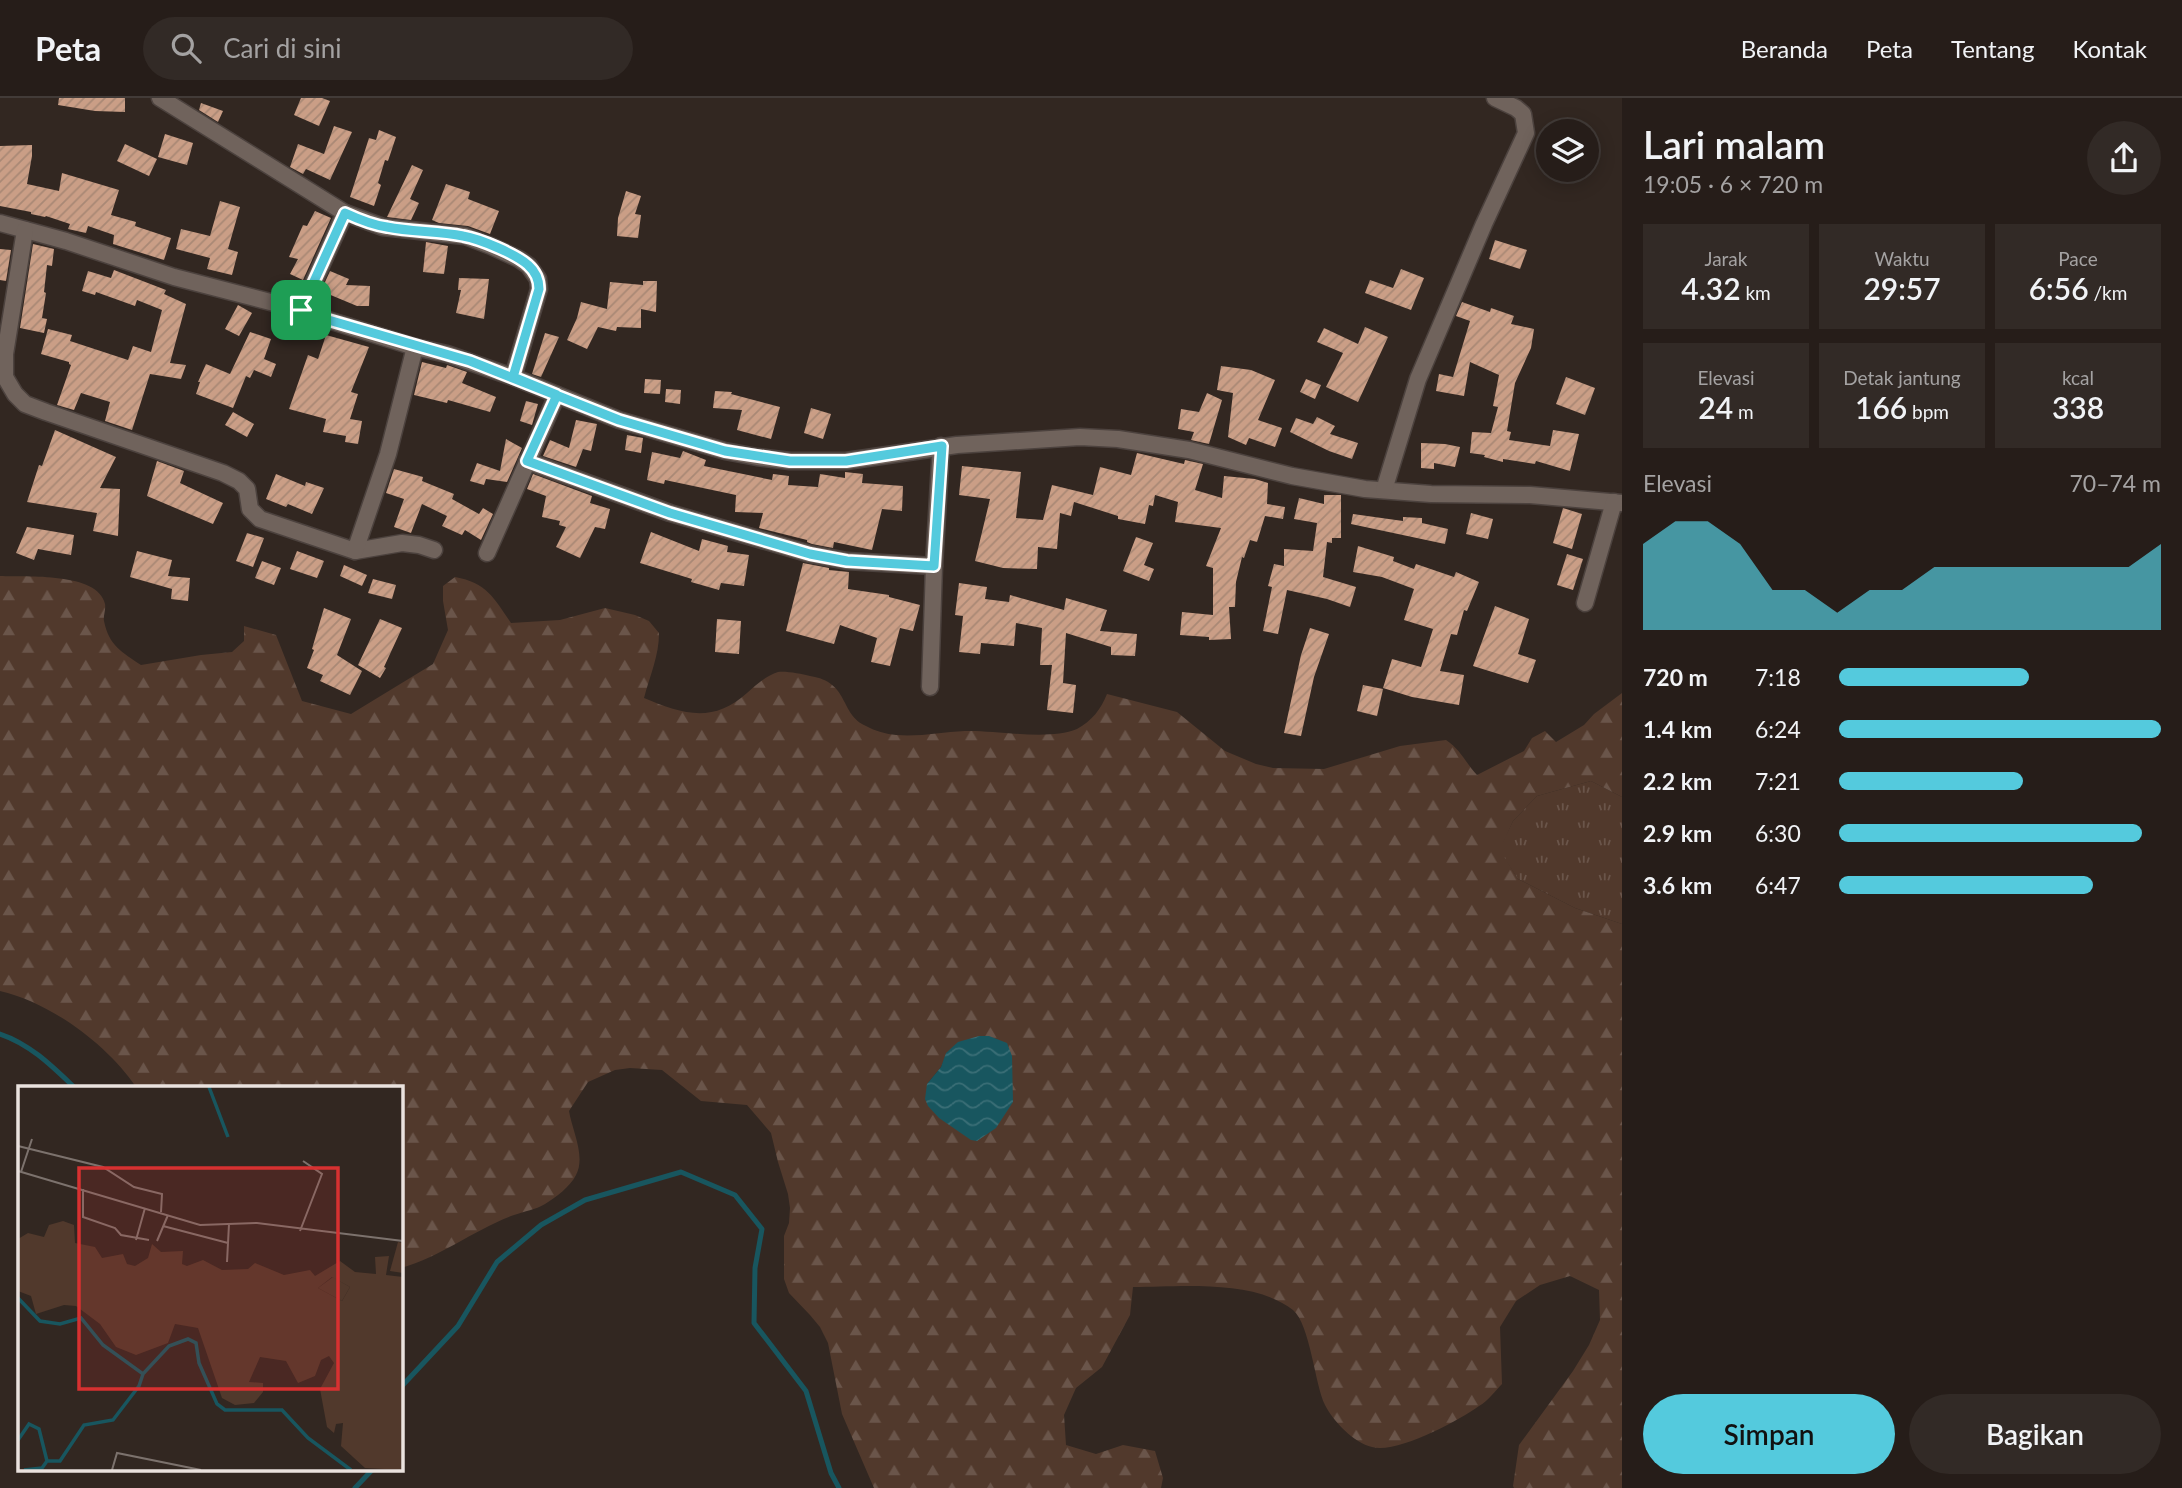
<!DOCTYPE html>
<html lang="id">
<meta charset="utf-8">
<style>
:root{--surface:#261d19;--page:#322a26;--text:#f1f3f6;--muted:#a4a2a2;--line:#423b38;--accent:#54cadd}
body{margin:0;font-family:Lato,sans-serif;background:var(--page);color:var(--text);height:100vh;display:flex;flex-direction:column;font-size:26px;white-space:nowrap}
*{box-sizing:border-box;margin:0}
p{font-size:23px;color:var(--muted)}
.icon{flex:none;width:38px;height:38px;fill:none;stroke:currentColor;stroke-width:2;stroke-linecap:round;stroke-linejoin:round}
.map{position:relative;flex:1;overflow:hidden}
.sheet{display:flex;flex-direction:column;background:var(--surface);width:560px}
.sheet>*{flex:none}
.tools{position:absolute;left:1536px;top:21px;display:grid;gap:14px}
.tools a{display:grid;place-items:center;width:63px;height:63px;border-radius:50%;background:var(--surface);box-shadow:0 4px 18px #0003,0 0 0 2px var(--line);font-size:35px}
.pin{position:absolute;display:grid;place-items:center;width:60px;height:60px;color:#fff;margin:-30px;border-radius:14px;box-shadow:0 4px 10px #0006}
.round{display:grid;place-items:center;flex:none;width:74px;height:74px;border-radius:37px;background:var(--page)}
.headline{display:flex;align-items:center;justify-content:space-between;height:119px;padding:0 21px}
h1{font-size:38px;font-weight:600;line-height:52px}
.stats{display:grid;grid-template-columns:repeat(3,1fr);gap:10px;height:119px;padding:7px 21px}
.stats div{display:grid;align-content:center;border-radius:0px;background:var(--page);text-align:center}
.stats b{font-size:30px;font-weight:600}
.stats small{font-size:19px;font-weight:400}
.stats p{font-size:19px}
.chart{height:196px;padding:14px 21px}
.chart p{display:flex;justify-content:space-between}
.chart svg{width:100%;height:126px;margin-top:7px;fill:var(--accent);opacity:.7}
.button{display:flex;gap:14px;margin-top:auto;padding:14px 21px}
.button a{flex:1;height:80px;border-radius:42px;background:var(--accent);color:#111;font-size:28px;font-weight:600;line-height:80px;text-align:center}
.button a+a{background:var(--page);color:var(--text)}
ul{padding:0 21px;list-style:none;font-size:23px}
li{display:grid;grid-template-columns:112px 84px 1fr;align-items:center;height:52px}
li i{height:18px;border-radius:9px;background:var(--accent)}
header{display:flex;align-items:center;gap:42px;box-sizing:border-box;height:98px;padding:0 35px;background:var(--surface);border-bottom:2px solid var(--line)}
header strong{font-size:33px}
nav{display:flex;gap:38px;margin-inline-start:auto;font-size:24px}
.search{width:490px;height:63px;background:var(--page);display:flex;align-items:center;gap:18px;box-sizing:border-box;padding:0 24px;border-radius:38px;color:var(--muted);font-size:26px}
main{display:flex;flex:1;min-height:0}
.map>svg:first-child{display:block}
.grass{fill:url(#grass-tufts)}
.forest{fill:url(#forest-firs);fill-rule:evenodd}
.water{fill:url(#water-waves)}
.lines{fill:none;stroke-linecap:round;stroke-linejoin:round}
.stream{stroke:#18565f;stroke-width:5}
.building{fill:url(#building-hatch)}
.minor-casing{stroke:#4c423e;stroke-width:19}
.minor{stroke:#70635c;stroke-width:16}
.route-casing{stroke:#fff;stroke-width:14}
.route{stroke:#54cadd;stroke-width:9}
.inset-river{fill:none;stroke:#18565f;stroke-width:3.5}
.inset-road{fill:none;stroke:#7c726d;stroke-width:2}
.view{fill:#d73131;fill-opacity:0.15;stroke:#d73131;stroke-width:3.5}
.inset-edge{fill:none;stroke:#eae2de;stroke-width:3.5}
</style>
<header>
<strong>Peta</strong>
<div class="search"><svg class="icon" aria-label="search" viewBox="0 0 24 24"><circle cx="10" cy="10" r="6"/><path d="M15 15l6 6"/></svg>Cari di sini</div>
<nav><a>Beranda</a><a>Peta</a><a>Tentang</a><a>Kontak</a></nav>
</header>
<main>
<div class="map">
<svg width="1622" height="1390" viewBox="0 0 1622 1390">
<defs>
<pattern id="grass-tufts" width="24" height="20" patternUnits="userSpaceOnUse" patternTransform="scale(1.75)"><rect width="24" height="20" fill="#51392c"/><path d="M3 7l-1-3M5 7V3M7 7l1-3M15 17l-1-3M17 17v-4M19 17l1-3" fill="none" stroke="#6a554a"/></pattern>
<pattern id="forest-firs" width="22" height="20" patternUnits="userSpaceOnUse" patternTransform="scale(1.75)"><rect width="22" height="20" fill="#51392c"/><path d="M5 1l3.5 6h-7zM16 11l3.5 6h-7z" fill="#6a554a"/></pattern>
<pattern id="water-waves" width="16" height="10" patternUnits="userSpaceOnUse" patternTransform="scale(1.75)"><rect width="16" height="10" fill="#18565f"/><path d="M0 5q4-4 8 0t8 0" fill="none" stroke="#3a6e76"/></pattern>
<pattern id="building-hatch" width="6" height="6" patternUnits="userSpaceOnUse" patternTransform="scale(1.75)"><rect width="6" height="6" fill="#ca9e86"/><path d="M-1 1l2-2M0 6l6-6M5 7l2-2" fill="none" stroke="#a98875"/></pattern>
</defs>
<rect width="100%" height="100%" fill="#322721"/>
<polygon class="grass" points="1591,683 1622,699 1622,826 1575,810 1518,781 1499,752 1513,723 1537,698"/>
<path class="forest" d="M0,478C26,479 98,474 105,506C106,512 103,518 104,523C109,548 122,554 141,567L201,557L232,554L244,543V528L276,537L302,603L351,616L433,566L448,532L443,503V488L455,479C487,485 494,500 511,525L560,522L605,510L635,517L649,523L659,535C659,558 650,577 644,600C682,616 713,626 747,595C755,588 767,577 778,574C787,573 801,576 810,578C850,584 839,616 866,628C875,633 886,636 896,637C920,639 942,634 965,633C997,632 1048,643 1077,631C1092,623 1101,611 1107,596L1177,614L1225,653L1256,666L1273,670L1324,671L1400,648L1446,642C1461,652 1465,664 1477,677L1524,653L1532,640L1545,633L1556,644L1584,627L1594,616L1622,595V699L1591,683L1537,698L1513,723L1500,752L1518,781L1575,810L1622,826V1390H1514L1513,1388L1519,1347L1573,1273L1589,1247L1600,1222L1599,1192L1570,1178L1540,1187L1516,1203L1500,1229L1502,1286C1495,1293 1488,1303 1479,1308C1458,1323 1397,1356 1372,1349C1354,1345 1333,1323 1325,1307C1315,1287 1310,1226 1293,1212C1254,1181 1181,1189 1133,1189L1130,1217L1102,1269L1076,1290L1064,1317L1066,1347L1096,1356L1123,1347L1155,1353L1163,1380L1161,1390H874L842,1316L828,1245L820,1229L810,1217L789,1195L784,1181V1138L789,1125L790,1110L788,1096L778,1064L771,1035L747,1007L701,1003L662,972L630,970L615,972L588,984L569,1013C572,1032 586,1058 576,1077C570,1089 556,1099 545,1106C535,1112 525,1113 514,1117C475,1131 441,1159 401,1170V989H136C107,946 51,905 0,893ZM989,938L927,986L941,969L947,955Z"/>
<polygon class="water" points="979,938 989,938 1007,945 1012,958 1013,1004 996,1030 977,1043 971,1042 939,1020 928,1008 925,1001 927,986 941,969 946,955 958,944"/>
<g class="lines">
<g class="stream">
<path d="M0,936C30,946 52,968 74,989"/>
<polyline points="401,1289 458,1228 497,1164 541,1127 585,1102 681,1074 735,1097 762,1131 755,1170 754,1225 806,1293 831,1375 839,1390"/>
<polyline points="355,1390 373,1371"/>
</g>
</g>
<g class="building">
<polygon points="59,0 125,0 125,14 95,13 58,7"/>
<polygon points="301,0 322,0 330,3 319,28 294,17"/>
<polygon points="201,5 223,13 218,24 199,12"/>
<polygon points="334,28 352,34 330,82 306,71 303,76 290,69 298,46 324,56"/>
<polygon points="379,32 396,39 388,63 385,62 378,85 381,87 374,108 350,99 369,40 376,42"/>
<polygon points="165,36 193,45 187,67 158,59"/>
<polygon points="125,46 157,61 149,78 117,63"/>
<polygon points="32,47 32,58 27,86 59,93 62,75 119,92 111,117 136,124 135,128 171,140 164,162 113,146 114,137 88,128 86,135 68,131 70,126 46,118 45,119 31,116 31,114 0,108 0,48"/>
<polygon points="412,67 423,72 410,101 419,105 411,122 387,119"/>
<polygon points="446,86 470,94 468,101 499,113 490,136 468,128 439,125 432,122"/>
<polygon points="626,93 641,98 635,116 641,117 638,140 617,138 618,120"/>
<polygon points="220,103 240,109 228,151 238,154 232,177 207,171 210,160 176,151 181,131 210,138"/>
<polygon points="315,113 331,120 303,182 290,176 298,161 289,159 303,127 307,128"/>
<polygon points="1495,142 1527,152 1520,171 1489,161"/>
<polygon points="426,144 448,148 444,176 423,174"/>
<polygon points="33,146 54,151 52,168 47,167 44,194 46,195 42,220 47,221 44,235 20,230"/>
<polygon points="0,151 11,152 6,183 0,182"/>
<polygon points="1401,171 1424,180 1411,212 1365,195 1370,182 1393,190"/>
<polygon points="114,172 166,192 164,196 186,206 170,265 186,267 181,281 150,276 132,332 105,323 110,304 81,295 74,312 57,307 71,267 69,266 69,264 41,256 48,231 72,237 70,243 128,262 133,248 151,254 162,212 137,202 135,208 96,194 95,197 82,193 88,173 111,180"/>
<polygon points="330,173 349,181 346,187 370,188 369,208 357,208 321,193"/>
<polygon points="459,180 489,181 484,221 456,215 461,192 458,192"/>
<polygon points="643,183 657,183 656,214 641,211 641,230 617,229 616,233 598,229 587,251 567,242 577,220 581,204 607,211 610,184 643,187"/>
<polygon points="1462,204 1490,214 1491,210 1514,218 1511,226 1534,231 1531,250 1515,285 1507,333 1511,334 1509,342 1550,348 1553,332 1579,336 1570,373 1536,363 1535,366 1503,361 1503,364 1484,359 1485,357 1470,355 1472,334 1491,335 1498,309 1493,308 1499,277 1470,264 1464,298 1436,293 1439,276 1453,279 1470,223 1456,218"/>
<polygon points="238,207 252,215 239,238 225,231"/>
<polygon points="1365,229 1388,239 1358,304 1326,289 1343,255 1317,244 1324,230 1358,246"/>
<polygon points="250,234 271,241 264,261 276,266 271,279 254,272 250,280 246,278 233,310 196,296 200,284 198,284 206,266 230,276"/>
<polygon points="545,235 559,239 541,279 532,276"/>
<polygon points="326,237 369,249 351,294 358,296 350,321 362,323 358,346 345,344 346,338 323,334 326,321 289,311 308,257 318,261"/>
<polygon points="422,264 446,270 447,267 467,274 462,285 496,299 490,314 448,302 447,305 414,297"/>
<polygon points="1221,268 1251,272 1275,282 1258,322 1282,330 1275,349 1249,340 1246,347 1228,339 1233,295 1217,292"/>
<polygon points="1566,279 1595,290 1585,317 1556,306"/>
<polygon points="645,281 661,282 660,296 644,295"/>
<polygon points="1306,281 1321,287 1315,301 1300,294"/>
<polygon points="666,291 681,292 680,306 665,304"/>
<polygon points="715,293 732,294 731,296 780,309 771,341 737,332 742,312 713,310"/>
<polygon points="1207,295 1222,302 1209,346 1191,342 1194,334 1178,331 1181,311 1199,314"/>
<polygon points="526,303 538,306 532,327 520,323"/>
<polygon points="811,310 831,316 823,341 804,335"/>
<polygon points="233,314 254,326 247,339 225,327"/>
<polygon points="1317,319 1335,328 1330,336 1358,345 1352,361 1329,353 1290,334 1296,320 1313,326"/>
<polygon points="576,322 597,326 591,353 583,351 576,369 543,358 550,342 569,350"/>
<polygon points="55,332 116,359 100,390 120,391 118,438 93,433 97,415 27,404 39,367 42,368"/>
<polygon points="627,337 643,340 641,355 625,352"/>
<polygon points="506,341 522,350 507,384 486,381 484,387 470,383 477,365 500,373"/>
<polygon points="1421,345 1445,346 1460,349 1455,369 1434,365 1434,371 1421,370"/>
<polygon points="683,353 706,362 704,368 772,382 773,376 789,378 788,387 818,389 820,376 845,380 845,374 863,376 862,385 903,388 902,413 882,411 872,452 834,444 833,450 812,446 807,444 807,442 759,430 763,415 735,414 736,397 665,382 664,386 647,382 652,354 680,360"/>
<polygon points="1137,355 1184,366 1185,362 1203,366 1195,392 1222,400 1224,378 1255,381 1268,385 1267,406 1285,409 1283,421 1265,418 1257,444 1250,442 1244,460 1242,459 1236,484 1235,509 1229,509 1231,541 1209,542 1209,539 1180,537 1182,514 1213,517 1213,470 1206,468 1221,430 1175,424 1178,404 1155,397 1153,408 1149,407 1145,426 1118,421 1118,418 1074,404 1071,418 1060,415 1057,451 1038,449 1037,471 1003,470 975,463 990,401 959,397 962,368 1021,374 1016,420 1043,422 1052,387 1093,397 1100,369 1131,377"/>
<polygon points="157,363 184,373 180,385 223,405 213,426 147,398"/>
<polygon points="394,371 423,379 422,383 454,396 452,401 479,416 483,410 493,416 481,442 465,432 462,437 442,428 447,418 422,406 411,435 394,429 404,401 386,395"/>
<polygon points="276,376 305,388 306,384 324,390 312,416 288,406 286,409 266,401"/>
<polygon points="533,376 592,398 590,405 610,411 605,431 595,429 580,460 556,449 566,429 559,427 560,423 542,419 546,398 527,391"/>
<polygon points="1324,397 1341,397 1341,440 1332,440 1332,445 1327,444 1323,479 1356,489 1350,509 1327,501 1287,492 1278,536 1263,533 1272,489 1268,488 1274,466 1284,468 1284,451 1313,453 1317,425 1294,421 1299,400 1324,406"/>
<polygon points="1563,410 1582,416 1572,451 1553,445"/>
<polygon points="1471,415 1493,421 1488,441 1466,436"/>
<polygon points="1353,416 1403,423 1403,419 1422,420 1422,425 1448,431 1445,446 1351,426"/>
<polygon points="27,429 74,437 71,457 38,451 34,462 16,455"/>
<polygon points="651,434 699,453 702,441 728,448 727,454 749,457 744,488 721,485 719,492 691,484 692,481 640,465"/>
<polygon points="247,435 264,440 253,469 236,463"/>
<polygon points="1136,439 1153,445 1144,467 1154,471 1149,483 1123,473"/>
<polygon points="1358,448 1394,459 1393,463 1414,471 1416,466 1454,479 1456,474 1479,484 1467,513 1464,512 1457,537 1451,536 1440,573 1464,577 1459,607 1412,599 1383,590 1392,561 1421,569 1433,531 1404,522 1414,491 1382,479 1353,474"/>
<polygon points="137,453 172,462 168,478 190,480 188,503 171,501 172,491 130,479"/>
<polygon points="297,453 324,463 317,480 290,471"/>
<polygon points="1567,456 1583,461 1573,492 1557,487"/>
<polygon points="262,463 281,470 274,487 255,480"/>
<polygon points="803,465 829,470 829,472 849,474 848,491 889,497 889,499 920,507 913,533 900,530 890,568 871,564 877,540 840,527 834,546 786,533"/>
<polygon points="344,467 367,477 362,488 340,478"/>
<polygon points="373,481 396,487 392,501 368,495"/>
<polygon points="959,485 987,489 985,501 1009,504 1010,497 1064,512 1066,500 1107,512 1100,533 1137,536 1135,558 1111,557 1111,549 1066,535 1063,585 1076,587 1073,615 1047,612 1052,567 1040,567 1042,530 1016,525 1014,548 981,545 980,556 959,554 963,518 955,517"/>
<polygon points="1495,508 1529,521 1518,556 1536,562 1528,585 1473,568"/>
<polygon points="324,510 351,521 337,557 362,573 350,597 320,583 323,577 307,570 314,552 312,551"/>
<polygon points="380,521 402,530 384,569 386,570 380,580 358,567"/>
<polygon points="717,521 741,523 739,556 715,554"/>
<polygon points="1310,530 1329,536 1314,579 1301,638 1284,635 1301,557"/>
<polygon points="1363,587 1383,591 1377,618 1357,613"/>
</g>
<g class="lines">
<defs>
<g id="minor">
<polyline points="160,0 345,115 383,129 465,138 491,148 519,161 529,168 538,181 539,191 513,279"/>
<polyline points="0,125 66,143 174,179 301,212 325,221 415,249 447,256 513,279 619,322 725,353 757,359 790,363 846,363 957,347 1080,339 1118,341 1189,352 1292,378 1365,391 1431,396 1530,397 1622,405"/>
<polyline points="25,132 5,256 5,279 15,296 25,306 46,314 223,375 239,383 247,391 250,411 260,421 355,453 402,445 419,447 434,452"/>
<polyline points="301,212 345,115"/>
<polyline points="527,363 670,415 810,456 847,463 934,468"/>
<polyline points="1384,392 1418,281 1484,126 1526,35 1523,16 1516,10 1495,0"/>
<polyline points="355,453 388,356 415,249"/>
<polyline points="487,455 557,297"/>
<polyline points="1585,505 1614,404"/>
<polyline points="930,589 934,468 941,348"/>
</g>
</defs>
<use href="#minor" class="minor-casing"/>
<use href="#minor" class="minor"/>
</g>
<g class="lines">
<defs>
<path id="route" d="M301,212L325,221L470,263L619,322L725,353L790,363H846L942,348L934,468L847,463L810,456L670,415L527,363L557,297L513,279L539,191C539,181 536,174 528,167C516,156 480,141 463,138C438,133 412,134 387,129C372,127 358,121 345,115L301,212"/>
</defs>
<use href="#route" class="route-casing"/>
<use href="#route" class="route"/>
</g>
<g transform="translate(18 988)">
<rect width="385" height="385" fill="#322721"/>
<path d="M315,191L332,201L324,215L300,202Z" fill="#51392c"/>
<path d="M45,135L56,139L57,157L77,161L84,172L105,168L109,178L117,180L130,172L134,158L143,166L165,165L164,178L169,180L185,174L204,184L230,183L237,177L266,189L292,184L297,190L322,175L337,186L358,188L357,171L371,170L368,189L385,191V384L347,382L323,360L325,337L318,338L316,347L309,341L302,303L316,277L311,270L303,274L297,290L280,297L268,275L242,271L231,296L245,297V306L236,317L217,319L204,312L180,242L157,238L150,257L118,269L98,261L82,238L58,220L46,219L18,228L13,210L0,205V153L10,147L26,151L31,139ZM314,191L332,201L324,215L300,202Z" fill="#51392c" fill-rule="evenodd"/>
<path d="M380,156L385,157V187L372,185Z" fill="#51392c"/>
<path class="inset-river" d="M191,1L210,51M0,212L22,235L42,238L63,232L85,259L125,288L151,260L170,253L178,257L181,277L199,318L207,324H264L290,352L333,384M0,354L11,338L21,343L29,375H42L66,339L95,334L121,300L125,288M6,384L24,382L29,375"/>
<path class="inset-road" d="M0,60L85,81L116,101L144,108L143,126M0,85L182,139L239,137L385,155M3,86L14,53M65,103V131L97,142L103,149L131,154M145,140L210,157M282,145L304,88L285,75M118,154L127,122M139,155L150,129M209,176L211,138M94,384L99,367L183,384"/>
<path class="view" d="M61,82H320V303H61Z"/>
<rect width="385" height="385" class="inset-edge"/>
</g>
</svg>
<div class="tools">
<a><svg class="icon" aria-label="layers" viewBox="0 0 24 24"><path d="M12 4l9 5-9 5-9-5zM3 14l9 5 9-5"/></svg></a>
</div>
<div class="pin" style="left:301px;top:212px;background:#1e9e55"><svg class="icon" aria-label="arrive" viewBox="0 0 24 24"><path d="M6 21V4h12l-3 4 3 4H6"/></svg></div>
</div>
<section class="sheet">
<div class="headline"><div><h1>Lari malam</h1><p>19:05 · 6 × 720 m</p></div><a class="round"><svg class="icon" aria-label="share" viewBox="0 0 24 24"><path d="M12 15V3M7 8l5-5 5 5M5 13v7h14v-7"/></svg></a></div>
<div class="stats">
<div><p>Jarak</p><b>4.32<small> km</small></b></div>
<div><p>Waktu</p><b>29:57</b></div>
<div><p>Pace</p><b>6:56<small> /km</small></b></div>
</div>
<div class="stats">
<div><p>Elevasi</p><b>24<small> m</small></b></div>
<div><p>Detak jantung</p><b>166<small> bpm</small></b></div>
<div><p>kcal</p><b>338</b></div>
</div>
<div class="chart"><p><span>Elevasi</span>70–74 m</p>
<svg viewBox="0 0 160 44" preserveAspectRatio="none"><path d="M0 44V14L10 6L20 6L30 14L40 30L50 30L60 38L70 30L80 30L90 22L100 22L110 22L120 22L130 22L140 22L150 22L160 14V44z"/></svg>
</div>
<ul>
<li><b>720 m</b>7:18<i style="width:59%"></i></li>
<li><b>1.4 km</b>6:24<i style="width:100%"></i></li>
<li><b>2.2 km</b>7:21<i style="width:57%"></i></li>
<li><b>2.9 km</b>6:30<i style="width:94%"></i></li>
<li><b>3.6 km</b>6:47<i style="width:79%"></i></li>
</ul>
<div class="button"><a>Simpan</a><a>Bagikan</a></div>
</section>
</main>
